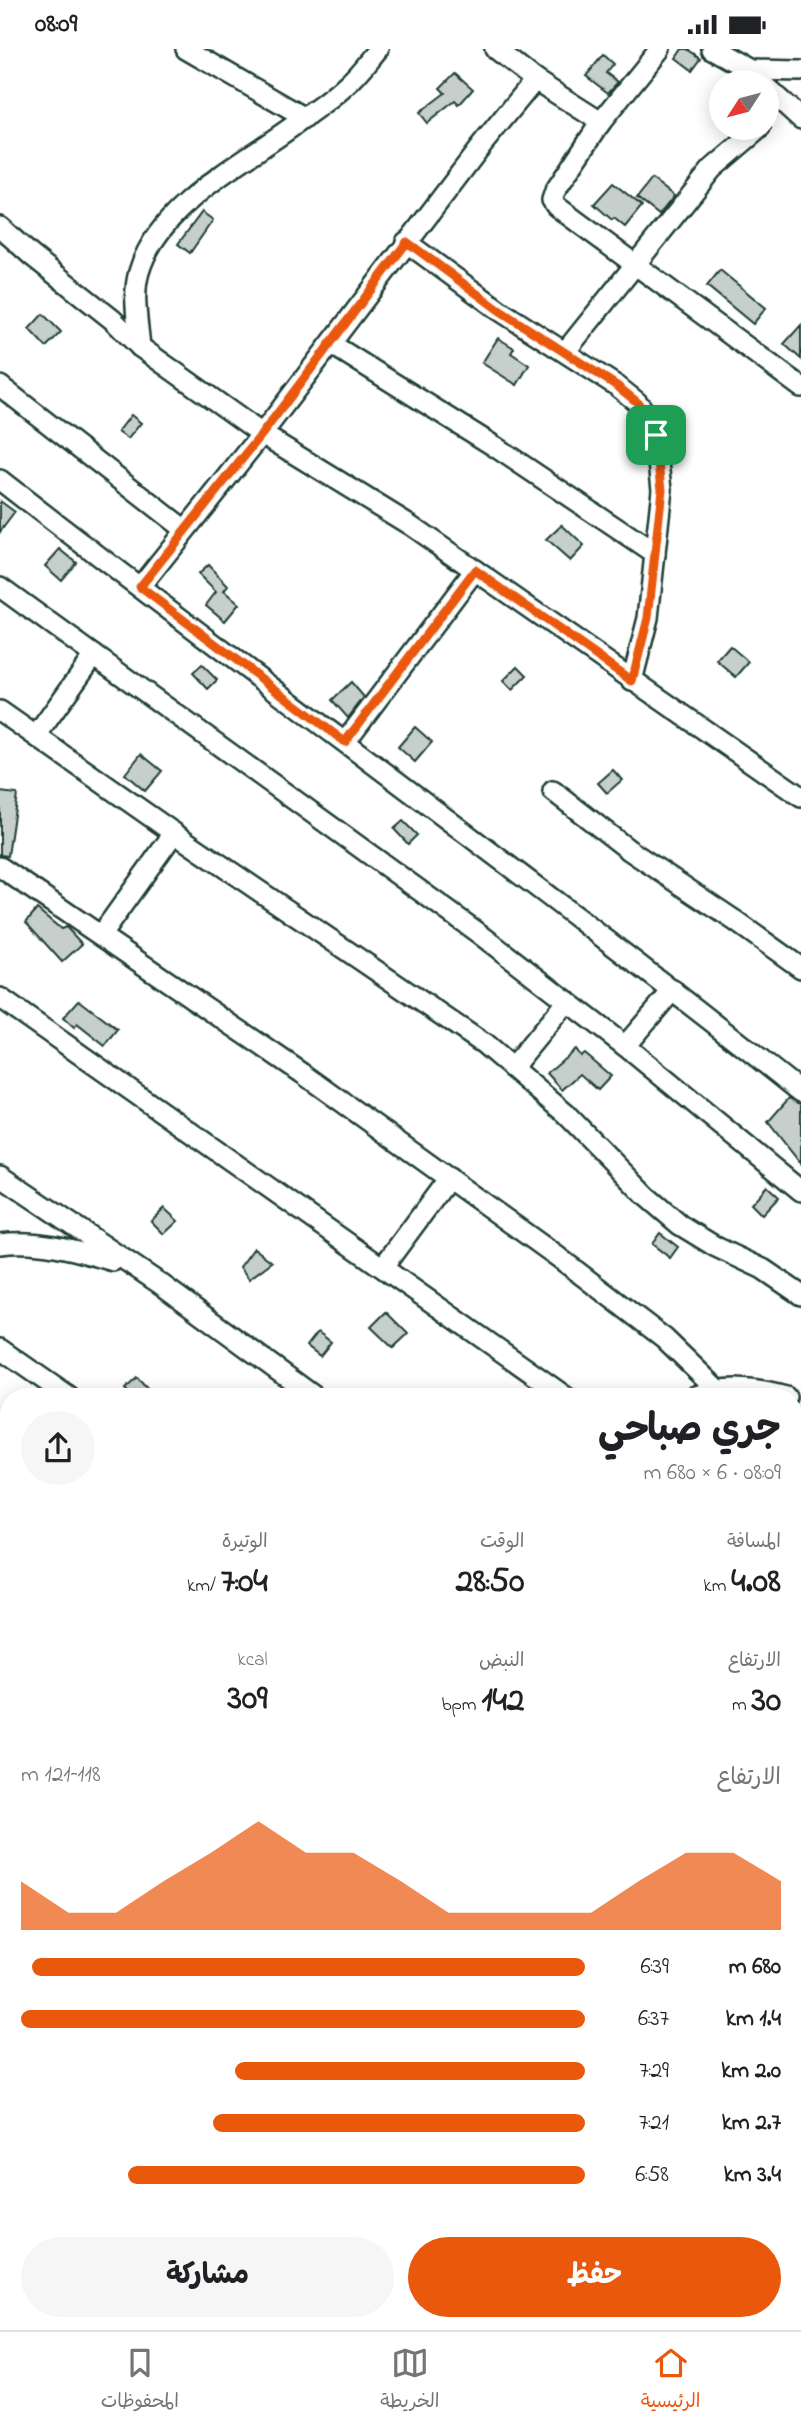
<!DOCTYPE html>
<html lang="ar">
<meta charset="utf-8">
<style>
:root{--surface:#fff;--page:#f6f6f6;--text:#202124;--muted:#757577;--line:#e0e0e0;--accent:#ea580c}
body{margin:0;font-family:"Indie Flower","Playpen Sans Arabic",sans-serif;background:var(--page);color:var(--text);direction:rtl;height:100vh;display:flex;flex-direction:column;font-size:26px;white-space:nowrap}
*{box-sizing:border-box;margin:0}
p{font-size:23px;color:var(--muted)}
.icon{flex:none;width:38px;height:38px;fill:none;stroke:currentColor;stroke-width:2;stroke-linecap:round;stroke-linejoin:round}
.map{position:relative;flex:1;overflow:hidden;direction:ltr}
.drawer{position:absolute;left:0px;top:1339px;width:802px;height:943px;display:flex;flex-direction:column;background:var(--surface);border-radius:28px 28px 0 0;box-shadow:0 4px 18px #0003;direction:rtl}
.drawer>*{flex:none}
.needle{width:46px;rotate:234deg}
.tools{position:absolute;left:709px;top:21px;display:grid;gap:14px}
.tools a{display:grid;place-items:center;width:70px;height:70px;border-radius:50%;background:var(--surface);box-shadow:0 4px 18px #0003;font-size:35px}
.pin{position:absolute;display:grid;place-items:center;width:60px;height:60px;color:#fff;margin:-30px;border-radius:14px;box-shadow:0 4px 10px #0006}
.round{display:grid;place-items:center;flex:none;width:74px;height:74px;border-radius:37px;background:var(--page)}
.overview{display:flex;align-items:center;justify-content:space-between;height:119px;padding:0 21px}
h1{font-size:38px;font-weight:700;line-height:52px}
.metrics{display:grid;grid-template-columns:repeat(3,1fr);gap:10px;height:119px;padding:7px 21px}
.metrics div{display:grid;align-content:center}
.metrics b{font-size:35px;font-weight:700}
.metrics small{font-size:19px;font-weight:400}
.metrics p{font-size:19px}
.chart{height:196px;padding:14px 21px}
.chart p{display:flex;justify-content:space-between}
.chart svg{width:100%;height:126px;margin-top:7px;fill:var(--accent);opacity:.7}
.cta{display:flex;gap:14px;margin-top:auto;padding:14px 21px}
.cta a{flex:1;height:80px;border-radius:42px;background:var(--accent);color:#fff;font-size:28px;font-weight:700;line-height:80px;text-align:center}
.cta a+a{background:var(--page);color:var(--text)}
ul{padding:0 21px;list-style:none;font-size:23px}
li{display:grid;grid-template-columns:112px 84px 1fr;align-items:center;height:52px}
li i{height:18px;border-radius:9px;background:var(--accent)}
.status{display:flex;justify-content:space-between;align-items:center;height:49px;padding:0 35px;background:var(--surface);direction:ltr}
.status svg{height:19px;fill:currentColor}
.dock{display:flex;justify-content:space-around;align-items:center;height:98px;border-top:2px solid var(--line);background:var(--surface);font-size:19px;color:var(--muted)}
.dock a{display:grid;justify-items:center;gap:4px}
.dock .selected{color:var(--accent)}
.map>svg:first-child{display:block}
.building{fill:#c7cfcc;stroke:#1f3d34;stroke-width:2}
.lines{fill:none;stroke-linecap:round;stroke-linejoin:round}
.street-casing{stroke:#1f3d34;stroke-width:24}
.highway-casing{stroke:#1f3d34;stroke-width:38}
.street{stroke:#fff;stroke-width:19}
.highway{stroke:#fff;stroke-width:33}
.route-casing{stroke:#fff;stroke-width:14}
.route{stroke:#ea580c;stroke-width:9}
</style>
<div class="status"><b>08:09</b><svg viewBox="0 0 49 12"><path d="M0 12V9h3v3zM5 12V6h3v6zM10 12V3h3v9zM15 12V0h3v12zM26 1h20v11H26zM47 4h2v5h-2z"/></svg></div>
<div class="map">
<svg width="801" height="2281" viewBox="0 0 801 2281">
<rect width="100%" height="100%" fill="#fff"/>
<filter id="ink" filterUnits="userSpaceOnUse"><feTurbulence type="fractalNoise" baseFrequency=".0143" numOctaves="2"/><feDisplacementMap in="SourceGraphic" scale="14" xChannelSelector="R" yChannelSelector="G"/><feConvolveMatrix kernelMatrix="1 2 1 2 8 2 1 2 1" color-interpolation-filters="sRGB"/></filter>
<g filter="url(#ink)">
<g class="building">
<polygon points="682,0 688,0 701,9 692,21 676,9"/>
<polygon points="603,6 613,15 606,24 618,33 608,44 586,27"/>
<polygon points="455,24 473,40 459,56 455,52 427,74 419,64 445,44 440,39"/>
<polygon points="652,130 674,147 659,166 637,149"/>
<polygon points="613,134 642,157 625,178 614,169 612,171 594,155"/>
<polygon points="202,163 213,171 190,204 178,195"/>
<polygon points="720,221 766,259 753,275 707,237"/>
<polygon points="43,265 61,283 46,298 29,280"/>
<polygon points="801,276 801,310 784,295"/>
<polygon points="498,289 514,299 511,304 529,316 517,336 482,314"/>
<polygon points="131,366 141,374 128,390 118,383"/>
<polygon points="0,452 15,463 0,483"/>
<polygon points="562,476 584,497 570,512 546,491"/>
<polygon points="60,500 76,513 61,531 45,517"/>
<polygon points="208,516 228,537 224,542 239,555 225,572 206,556 216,543 198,525"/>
<polygon points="730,597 749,613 736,628 717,612"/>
<polygon points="202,616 217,631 208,640 193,624"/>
<polygon points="518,617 527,626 512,641 503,632"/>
<polygon points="351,633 364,648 348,669 332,651"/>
<polygon points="415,678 432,693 415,713 398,698"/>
<polygon points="141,705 162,722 145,742 125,725"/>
<polygon points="613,721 622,731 607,744 598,734"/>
<polygon points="0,743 17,745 8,807 0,806"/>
<polygon points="403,772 417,786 408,795 394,780"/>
<polygon points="37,860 61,880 66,878 82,895 62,913 26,873"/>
<polygon points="79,951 118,981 105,997 77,975 74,979 63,969"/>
<polygon points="575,1000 580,1007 584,1004 611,1027 598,1041 580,1025 562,1041 547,1024"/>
<polygon points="789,1049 801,1055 801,1115 768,1073"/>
<polygon points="767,1137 779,1148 762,1166 751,1155"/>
<polygon points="164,1159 178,1172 164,1185 151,1172"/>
<polygon points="660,1184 678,1198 670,1209 652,1195"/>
<polygon points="254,1199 272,1213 249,1230 240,1218"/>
<polygon points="386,1263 408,1285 393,1299 371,1278"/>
<polygon points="318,1283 331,1293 320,1307 307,1297"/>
<polygon points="137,1329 155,1348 132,1348 125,1340"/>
</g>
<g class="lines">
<defs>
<g id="street">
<polyline points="186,0 305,69"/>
<polyline points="495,0 535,31 601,73"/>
<polyline points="660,0 601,73 555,142 552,151 556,157 801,338"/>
<polyline points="712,0 750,21 762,33"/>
<polyline points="750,21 801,22"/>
<polyline points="766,38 801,70"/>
<polyline points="0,178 31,206 113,271 140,298 262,385 410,476 801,748"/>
<polyline points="406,193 499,261 617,337 637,353 649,369 656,386 662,440 648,569 632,632"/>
<polyline points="331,295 494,397 655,505"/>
<path d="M140,298C138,274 132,246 139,223C159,153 250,111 304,69C318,59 334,48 346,36C358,26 368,12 378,0"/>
<polyline points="565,303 712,120 760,79"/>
<polyline points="0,337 185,481"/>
<path d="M0,431C265,638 538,833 801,1043"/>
<polyline points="0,538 477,883 625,997 801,1142"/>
<polyline points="140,538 262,385 481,97 535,31"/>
<polyline points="0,662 174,784 484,995 566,1065 646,1147 680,1176 716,1198 763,1220 801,1246"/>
<polyline points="36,687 94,606"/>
<polyline points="345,693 475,521"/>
<polyline points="553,742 629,801 734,871 801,919"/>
<polyline points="0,818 302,1024 558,1208 664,1289 725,1348"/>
<polyline points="101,886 174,784"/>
<polyline points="0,949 566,1348"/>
<polyline points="625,997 673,941"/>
<polyline points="512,1019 567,952"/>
<polyline points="0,1127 162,1236 315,1348"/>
<path d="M0,1195C39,1190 76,1201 113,1212"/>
<polyline points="383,1218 449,1129"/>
<polyline points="0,1300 69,1348"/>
<path d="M693,1348C726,1336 753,1339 786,1348"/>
<polyline points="793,1411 801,1419"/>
<polyline points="793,1547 801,1558"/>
<polyline points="0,1574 9,1581"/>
<polyline points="0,1731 9,1739"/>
<polyline points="0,1796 9,1789"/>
<polyline points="0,1910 9,1914"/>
<polyline points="0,1958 9,1954"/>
<polyline points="793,2051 801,2059"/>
<polyline points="793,2205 801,2212"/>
<polyline points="150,2273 166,2281"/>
<polyline points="519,2273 527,2281"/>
<polyline points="728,2273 738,2281"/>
<polyline points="282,2281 289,2273"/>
<polyline points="475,2281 481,2273"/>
<polyline points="627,2281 635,2273"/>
</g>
<g id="highway">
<polyline points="793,1748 801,1744"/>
<polyline points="793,1780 801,1776"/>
<polyline points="0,2163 9,2158"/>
<polyline points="0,2191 9,2187"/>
</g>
</defs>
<use href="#street" class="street-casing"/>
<use href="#highway" class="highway-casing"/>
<use href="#street" class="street"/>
<use href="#highway" class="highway"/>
</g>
</g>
<g class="lines" filter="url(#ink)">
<defs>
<polygon id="route" points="407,193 499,261 617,337 637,353 649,369 656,386 662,440 648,569 632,632 475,521 345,693 140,538 262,385"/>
</defs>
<use href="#route" class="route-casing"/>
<use href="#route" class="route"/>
</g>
</svg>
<div class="tools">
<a><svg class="needle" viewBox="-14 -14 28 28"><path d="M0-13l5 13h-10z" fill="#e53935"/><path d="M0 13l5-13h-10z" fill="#757577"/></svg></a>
</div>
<div class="pin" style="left:656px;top:386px;background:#1e9e55"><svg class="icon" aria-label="arrive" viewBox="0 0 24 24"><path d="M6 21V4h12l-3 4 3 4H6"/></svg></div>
<section class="drawer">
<div class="overview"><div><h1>جري صباحي</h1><p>08:09 · 6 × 680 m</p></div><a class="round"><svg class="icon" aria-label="share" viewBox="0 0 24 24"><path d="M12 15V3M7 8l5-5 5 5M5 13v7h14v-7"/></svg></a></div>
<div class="metrics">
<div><p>المسافة</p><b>4.08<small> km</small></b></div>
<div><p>الوقت</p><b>28:50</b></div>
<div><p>الوتيرة</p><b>7:04<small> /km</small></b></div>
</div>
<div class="metrics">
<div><p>الارتفاع</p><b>30<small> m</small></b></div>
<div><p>النبض</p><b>142<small> bpm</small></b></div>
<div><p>kcal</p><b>309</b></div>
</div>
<div class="chart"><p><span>الارتفاع</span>118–121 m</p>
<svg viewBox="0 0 160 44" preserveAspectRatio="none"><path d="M0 44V27L10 38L20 38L30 27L40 17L50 6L60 17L70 17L80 27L90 38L100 38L110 38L120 38L130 27L140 17L150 17L160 27V44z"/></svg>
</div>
<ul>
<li><b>680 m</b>6:39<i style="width:98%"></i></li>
<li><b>1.4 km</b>6:37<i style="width:100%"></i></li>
<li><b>2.0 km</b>7:29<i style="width:62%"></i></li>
<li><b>2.7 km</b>7:21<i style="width:66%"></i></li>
<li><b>3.4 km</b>6:58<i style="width:81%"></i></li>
</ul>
<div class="cta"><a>حفظ</a><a>مشاركة</a></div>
</section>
</div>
<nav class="dock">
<a class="selected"><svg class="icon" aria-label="home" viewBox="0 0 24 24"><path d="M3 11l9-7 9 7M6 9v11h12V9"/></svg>الرئيسية</a>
<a><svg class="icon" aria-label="map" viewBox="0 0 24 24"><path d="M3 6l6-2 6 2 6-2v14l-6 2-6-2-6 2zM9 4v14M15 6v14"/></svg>الخريطة</a>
<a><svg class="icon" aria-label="saved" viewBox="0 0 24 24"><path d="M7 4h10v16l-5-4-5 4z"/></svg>المحفوظات</a>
</nav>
